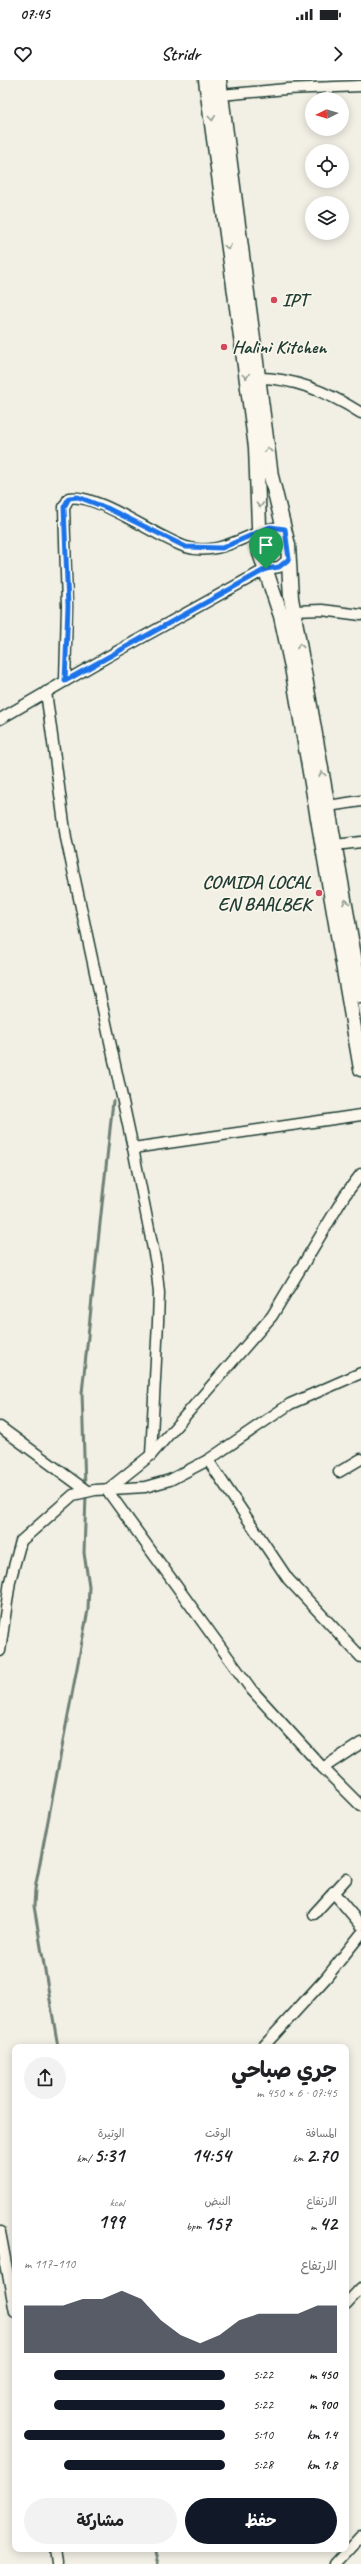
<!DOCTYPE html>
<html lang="ar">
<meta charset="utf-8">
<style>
:root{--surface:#fff;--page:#f2f2f2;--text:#202124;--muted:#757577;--accent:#111827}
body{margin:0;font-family:Caveat,"Playpen Sans Arabic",sans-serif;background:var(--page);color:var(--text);direction:rtl;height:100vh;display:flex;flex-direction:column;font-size:15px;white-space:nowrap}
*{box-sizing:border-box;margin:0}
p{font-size:13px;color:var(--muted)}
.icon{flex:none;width:22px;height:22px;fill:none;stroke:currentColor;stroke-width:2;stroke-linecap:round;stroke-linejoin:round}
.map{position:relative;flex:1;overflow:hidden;direction:ltr}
.side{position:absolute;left:12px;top:1964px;width:337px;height:508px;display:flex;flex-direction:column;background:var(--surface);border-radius:8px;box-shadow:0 2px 10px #0003;direction:rtl}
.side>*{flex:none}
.needle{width:26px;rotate:265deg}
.tools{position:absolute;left:305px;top:12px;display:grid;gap:8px}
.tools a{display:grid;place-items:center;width:44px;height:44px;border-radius:50%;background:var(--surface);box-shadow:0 2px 10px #0003;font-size:20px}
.pin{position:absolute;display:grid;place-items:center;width:34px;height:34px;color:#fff;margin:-41px -17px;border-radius:50% 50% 50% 0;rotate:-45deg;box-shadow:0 0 4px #0007}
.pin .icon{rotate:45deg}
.round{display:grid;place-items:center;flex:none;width:42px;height:42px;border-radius:21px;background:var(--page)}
.head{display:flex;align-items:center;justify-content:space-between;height:68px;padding:0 12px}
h1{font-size:22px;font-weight:700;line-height:30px}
.metrics{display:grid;grid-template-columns:repeat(3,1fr);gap:6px;height:68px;padding:4px 12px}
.metrics div{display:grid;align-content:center}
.metrics b{font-size:20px;font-weight:700}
.metrics small{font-size:11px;font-weight:400}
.metrics p{font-size:11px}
.chart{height:112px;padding:8px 12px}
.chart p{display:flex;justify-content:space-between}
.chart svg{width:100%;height:72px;margin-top:4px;fill:var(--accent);opacity:.7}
.button{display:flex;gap:8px;margin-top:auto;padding:8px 12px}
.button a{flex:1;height:46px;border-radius:24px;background:var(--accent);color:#fff;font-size:16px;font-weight:700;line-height:46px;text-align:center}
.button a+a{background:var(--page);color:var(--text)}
ul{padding:0 12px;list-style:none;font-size:13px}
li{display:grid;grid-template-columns:64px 48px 1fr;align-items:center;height:30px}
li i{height:10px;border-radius:5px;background:var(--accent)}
.status{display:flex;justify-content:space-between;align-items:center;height:28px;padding:0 20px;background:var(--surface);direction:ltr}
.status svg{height:11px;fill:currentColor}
header{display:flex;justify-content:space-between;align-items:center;height:52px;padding:0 12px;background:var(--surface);font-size:18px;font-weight:700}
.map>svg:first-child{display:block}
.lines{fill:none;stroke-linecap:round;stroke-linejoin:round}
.stream{stroke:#6e7f75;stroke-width:3}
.minor-casing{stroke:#1f3d34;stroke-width:13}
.secondary-casing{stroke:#1f3d34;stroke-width:17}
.minor{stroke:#fbf7ec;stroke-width:10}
.secondary{stroke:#fbf7ec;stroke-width:14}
.oneway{stroke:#8d9a90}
.route-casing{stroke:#fff;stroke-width:8}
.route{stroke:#1a73e8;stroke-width:5}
.poi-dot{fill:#d1495b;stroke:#fbf7ec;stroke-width:1.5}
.labels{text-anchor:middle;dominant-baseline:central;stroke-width:3;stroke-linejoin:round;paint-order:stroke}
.poi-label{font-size:19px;font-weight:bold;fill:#1f3d34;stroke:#fbf7ec;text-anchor:start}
</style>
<div class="status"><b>07:45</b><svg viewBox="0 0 49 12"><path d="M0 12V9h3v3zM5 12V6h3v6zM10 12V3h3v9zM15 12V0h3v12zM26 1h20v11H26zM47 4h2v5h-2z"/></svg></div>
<header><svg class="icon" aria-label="forward" viewBox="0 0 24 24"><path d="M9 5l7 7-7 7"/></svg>Stridr<svg class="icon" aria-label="heart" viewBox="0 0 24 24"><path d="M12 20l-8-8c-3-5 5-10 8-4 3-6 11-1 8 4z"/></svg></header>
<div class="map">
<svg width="361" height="2484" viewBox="0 0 361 2484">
<rect width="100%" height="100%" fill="#f2f0e5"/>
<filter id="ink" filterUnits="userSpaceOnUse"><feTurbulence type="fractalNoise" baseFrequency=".025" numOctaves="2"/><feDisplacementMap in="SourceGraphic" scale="8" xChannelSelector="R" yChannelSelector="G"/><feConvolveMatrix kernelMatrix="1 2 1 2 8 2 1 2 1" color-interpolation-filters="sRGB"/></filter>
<g filter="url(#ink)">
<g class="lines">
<g class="stream">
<polyline points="85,1407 82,1313 113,1021"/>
<polyline points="58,1967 34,1826 35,1809 88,1530 89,1506 84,1473 86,1415"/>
<polyline points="154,2469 158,2484"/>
</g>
<defs>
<g id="minor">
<polyline points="221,15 286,9 361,6"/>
<path d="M259,298C295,298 331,314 361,333"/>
<polyline points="293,531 322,530 361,535"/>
<path d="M65,601L67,526L64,427L69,418C98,413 157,458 186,467C224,480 263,440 285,449"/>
<polyline points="46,612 66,758 133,1068 156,1184 159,1213 158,1242 151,1375"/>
<polyline points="0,639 107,577 266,489 279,487 289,479"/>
<polyline points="328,726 361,721"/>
<polyline points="335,765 361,762"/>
<polyline points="133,1068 361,1035"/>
<polyline points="361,1094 345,1115 272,1236 151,1375 107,1410 251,1609 323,1688 361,1726"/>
<polyline points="0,1347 87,1411"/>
<polyline points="208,1380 288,1499 361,1577"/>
<polyline points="339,1392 361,1379"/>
<polyline points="0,1571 10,1501 21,1461 73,1415 95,1410 145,1407 170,1400 208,1380 290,1324 361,1293"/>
<polyline points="323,1688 361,1663"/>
<polyline points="333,1812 361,1845"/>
<polyline points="314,1834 346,1799"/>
<polyline points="263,1967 326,1898 361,1854"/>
<polyline points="0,2152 15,2232"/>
<polyline points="346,2224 361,2208"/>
<polyline points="55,2469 57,2484"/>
<polyline points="335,2484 361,2456"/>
</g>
<g id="secondary">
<polyline points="206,0 256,367 260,473 281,536 292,587 361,989"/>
<polyline points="219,0 271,396 288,465 291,518 361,916"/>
</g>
</defs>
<use href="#minor" class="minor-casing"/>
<use href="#secondary" class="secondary-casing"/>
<use href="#minor" class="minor"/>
<use href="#secondary" class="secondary"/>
</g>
<defs><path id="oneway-chevron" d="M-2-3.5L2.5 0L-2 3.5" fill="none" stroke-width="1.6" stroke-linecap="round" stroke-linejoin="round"/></defs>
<g class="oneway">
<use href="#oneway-chevron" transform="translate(212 38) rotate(83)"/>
<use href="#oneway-chevron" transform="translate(228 167) rotate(82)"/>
<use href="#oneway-chevron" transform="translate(246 296) rotate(82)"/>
<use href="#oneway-chevron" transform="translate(268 370) rotate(-96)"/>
<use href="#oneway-chevron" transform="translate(260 425) rotate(87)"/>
<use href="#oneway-chevron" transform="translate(300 566) rotate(-100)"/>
<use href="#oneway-chevron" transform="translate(322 694) rotate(-100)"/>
<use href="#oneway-chevron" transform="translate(346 822) rotate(-101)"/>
</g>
</g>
<g class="lines" filter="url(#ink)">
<defs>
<polygon id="route" points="78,417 107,428 186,467 222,468 270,447 285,449 289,479 279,487 266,489 65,601 68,526 64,427 69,418"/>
</defs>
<use href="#route" class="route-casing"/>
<use href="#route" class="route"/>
</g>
<g class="poi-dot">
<circle cx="274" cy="220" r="4"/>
<circle cx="224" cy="267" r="4"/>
<circle cx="319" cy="813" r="4"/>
</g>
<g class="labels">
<g class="poi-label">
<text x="282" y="220">IPT</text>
<text x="232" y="267">Halini Kitchen</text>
<text x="311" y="802" text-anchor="end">COMIDA LOCAL<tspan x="311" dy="22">EN BAALBEK</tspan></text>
</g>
</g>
</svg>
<div class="tools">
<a><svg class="needle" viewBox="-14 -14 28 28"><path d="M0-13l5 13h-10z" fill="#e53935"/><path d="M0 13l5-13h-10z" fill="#757577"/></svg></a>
<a><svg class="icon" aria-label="locate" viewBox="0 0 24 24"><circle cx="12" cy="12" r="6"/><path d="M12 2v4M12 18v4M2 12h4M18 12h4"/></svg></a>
<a><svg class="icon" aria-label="layers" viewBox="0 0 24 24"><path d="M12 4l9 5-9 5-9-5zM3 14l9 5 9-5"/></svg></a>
</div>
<div class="pin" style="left:266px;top:489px;background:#1e9e55"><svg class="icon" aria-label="arrive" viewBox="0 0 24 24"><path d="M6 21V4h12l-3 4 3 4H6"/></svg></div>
<section class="side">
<div class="head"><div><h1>جري صباحي</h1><p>07:45 · 6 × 450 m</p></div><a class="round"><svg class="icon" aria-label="share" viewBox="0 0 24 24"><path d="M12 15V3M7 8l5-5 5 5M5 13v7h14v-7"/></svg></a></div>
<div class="metrics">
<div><p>المسافة</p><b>2.70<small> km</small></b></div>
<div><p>الوقت</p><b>14:54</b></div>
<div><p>الوتيرة</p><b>5:31<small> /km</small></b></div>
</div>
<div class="metrics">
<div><p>الارتفاع</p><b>42<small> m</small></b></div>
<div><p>النبض</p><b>157<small> bpm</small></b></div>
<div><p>kcal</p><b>199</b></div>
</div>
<div class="chart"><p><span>الارتفاع</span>110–117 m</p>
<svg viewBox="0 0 160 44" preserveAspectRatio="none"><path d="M0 44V15L10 15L20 15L30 11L40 11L50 6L60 11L70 24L80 33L90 38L100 33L110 24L120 20L130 20L140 20L150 15L160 15V44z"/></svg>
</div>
<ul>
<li><b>450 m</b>5:22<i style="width:85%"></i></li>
<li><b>900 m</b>5:22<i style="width:85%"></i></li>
<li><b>1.4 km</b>5:10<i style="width:100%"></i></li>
<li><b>1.8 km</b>5:28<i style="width:80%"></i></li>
</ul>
<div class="button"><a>حفظ</a><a>مشاركة</a></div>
</section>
</div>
